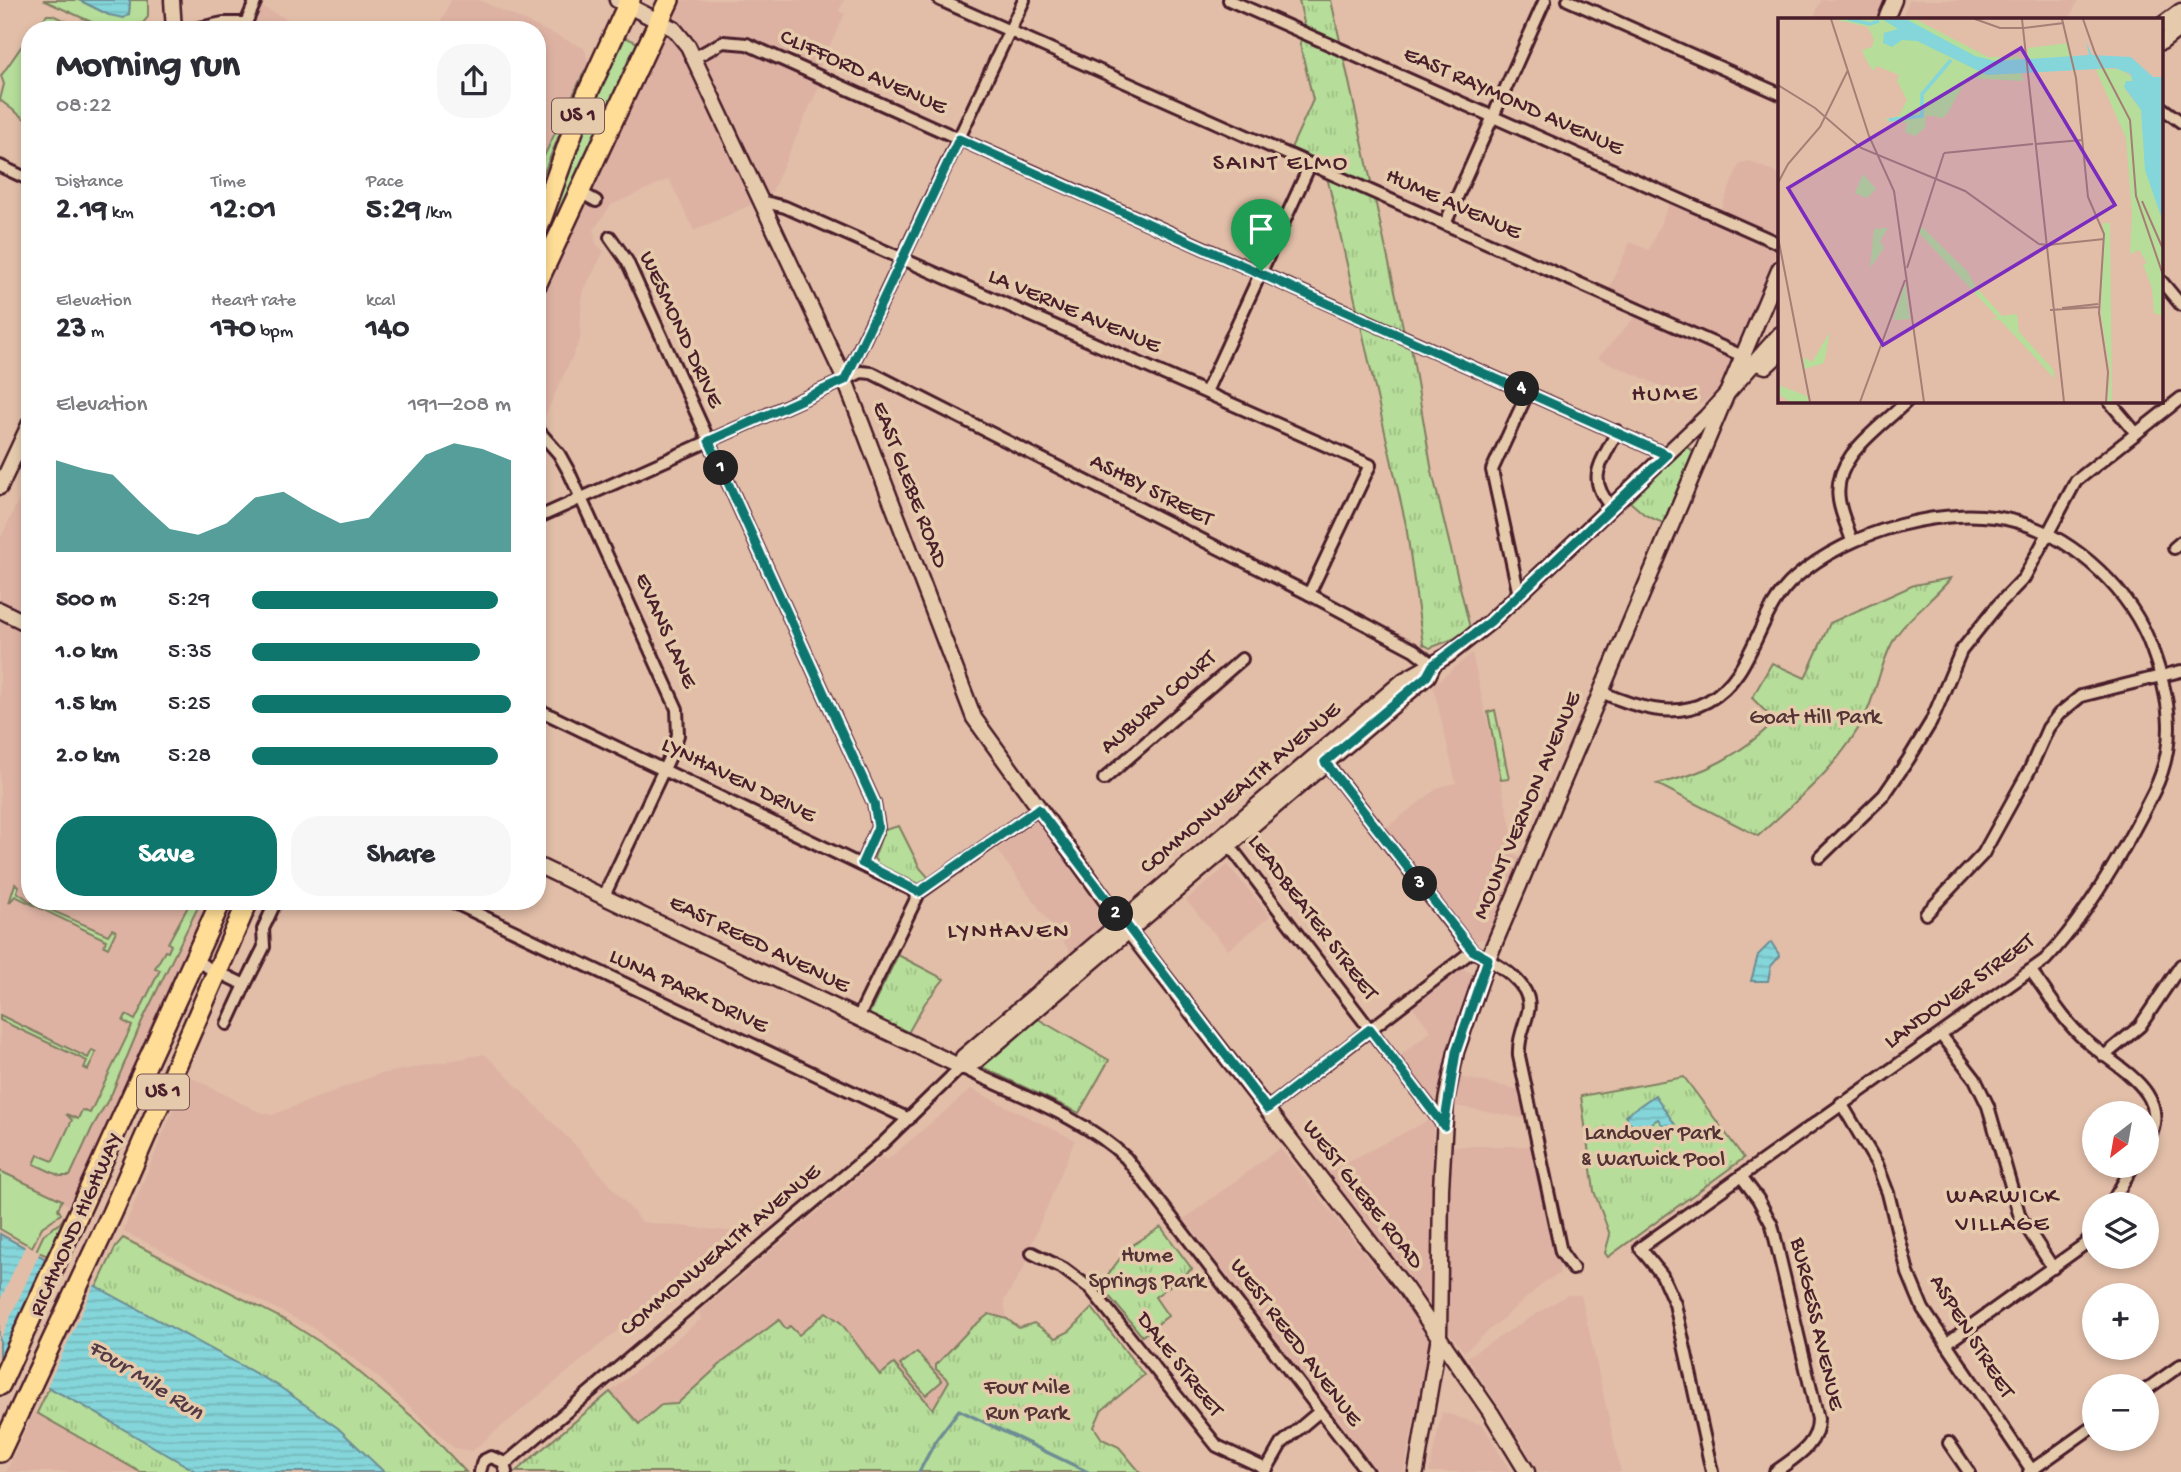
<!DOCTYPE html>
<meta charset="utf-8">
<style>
:root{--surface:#fff;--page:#f7f7f7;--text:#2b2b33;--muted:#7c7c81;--accent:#0f766e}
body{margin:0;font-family:"Gochi Hand",sans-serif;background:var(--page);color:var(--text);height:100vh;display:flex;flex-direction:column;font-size:26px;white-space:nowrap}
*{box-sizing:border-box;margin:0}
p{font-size:23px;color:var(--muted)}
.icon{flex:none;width:38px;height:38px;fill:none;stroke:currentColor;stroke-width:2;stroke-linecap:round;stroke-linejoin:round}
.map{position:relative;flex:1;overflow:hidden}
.drawer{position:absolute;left:21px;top:21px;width:525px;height:889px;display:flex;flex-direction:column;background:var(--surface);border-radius:28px;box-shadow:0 4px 10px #0003}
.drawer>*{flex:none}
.needle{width:46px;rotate:211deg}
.buttons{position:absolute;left:2082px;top:1101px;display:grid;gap:14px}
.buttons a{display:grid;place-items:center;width:77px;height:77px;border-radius:50%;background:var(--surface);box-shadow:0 4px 10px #0003;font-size:35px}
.pin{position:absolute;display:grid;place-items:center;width:60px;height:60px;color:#fff;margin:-72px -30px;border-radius:50% 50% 50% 0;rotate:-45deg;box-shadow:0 0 7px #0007}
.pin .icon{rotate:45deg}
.km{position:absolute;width:35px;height:35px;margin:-18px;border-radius:50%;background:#222;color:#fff;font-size:19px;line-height:35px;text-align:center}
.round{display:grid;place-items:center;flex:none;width:74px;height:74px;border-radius:28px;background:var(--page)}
.head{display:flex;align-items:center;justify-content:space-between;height:119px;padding:0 35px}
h1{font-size:38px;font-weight:700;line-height:52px}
.stats{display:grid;grid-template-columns:repeat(3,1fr);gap:10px;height:119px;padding:7px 35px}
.stats div{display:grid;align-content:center}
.stats b{font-size:30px;font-weight:700}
.stats small{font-size:19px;font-weight:400}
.stats p{font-size:19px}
.chart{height:196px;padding:14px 35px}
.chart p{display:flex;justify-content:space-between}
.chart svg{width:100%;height:126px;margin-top:7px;fill:var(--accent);opacity:.7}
.cta{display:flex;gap:14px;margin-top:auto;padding:14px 35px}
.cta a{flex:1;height:80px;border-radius:28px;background:var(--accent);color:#fff;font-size:28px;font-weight:700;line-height:80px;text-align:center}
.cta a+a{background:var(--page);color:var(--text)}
ul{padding:0 35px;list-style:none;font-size:23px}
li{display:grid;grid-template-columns:112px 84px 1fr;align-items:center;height:52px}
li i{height:18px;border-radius:9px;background:var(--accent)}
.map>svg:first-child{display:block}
.built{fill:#ddb2a3}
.green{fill:#b6dd99;stroke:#807e62;stroke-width:2}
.park{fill:url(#park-tufts);stroke:#807e62;stroke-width:2}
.water{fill:url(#water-rules);stroke:#6d8d94;stroke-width:2}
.pier{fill:#e2bea8}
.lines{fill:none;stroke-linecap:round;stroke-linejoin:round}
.stream{stroke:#6d8d94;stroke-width:3.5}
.street-casing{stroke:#4a1f2b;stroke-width:16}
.secondary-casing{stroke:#4a1f2b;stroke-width:19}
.highway-casing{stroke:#4a1f2b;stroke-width:24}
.street{stroke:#e5cbac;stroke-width:10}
.secondary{stroke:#e5cbac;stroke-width:14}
.highway{stroke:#ffdd96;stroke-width:19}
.route-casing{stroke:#fff;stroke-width:14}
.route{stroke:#0f766e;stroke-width:9}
.labels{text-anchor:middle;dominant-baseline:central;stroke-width:7;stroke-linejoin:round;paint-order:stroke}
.shield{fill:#e5cbac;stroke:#785352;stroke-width:2}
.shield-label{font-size:21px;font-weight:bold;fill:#4a1f2b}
.street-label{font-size:23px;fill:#4a1f2b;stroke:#e5cbac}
.park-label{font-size:23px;fill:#553236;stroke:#e5cbac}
.neighbourhood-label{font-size:24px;letter-spacing:2px;fill:#4a1f2b;stroke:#e5cbac}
.water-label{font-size:24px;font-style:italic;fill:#533a45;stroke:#e5cbac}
.inset-river{fill:none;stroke:#84d6da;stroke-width:3.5}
.inset-road{fill:none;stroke:#a57e76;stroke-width:2}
.view{fill:#7b2cbf;fill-opacity:0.15;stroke:#7b2cbf;stroke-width:3.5}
.inset-edge{fill:none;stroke:#4a1f2b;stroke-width:3.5}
</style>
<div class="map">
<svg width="2181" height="1472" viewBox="0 0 2181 1472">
<defs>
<pattern id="park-tufts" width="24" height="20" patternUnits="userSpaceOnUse" patternTransform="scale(1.75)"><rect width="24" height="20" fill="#b6dd99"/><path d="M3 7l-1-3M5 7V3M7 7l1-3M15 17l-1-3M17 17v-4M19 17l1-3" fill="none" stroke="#9ebd84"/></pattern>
<pattern id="water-rules" width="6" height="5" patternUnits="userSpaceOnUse" patternTransform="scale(1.75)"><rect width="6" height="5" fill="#84d6da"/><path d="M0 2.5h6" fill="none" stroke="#74b7bb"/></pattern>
</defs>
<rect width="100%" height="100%" fill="#e2bea8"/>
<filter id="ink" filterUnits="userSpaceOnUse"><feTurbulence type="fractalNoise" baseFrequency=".0143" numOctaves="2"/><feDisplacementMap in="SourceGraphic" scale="14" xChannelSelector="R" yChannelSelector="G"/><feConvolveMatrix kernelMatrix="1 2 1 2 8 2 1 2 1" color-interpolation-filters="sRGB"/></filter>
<g filter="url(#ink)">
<g class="built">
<polygon points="451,0 479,0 584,48 592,74 537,194 537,30 437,30"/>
<polygon points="675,0 844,0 839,11 845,14 819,68 820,84 770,196 694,231 669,179 611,205 594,230 596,244 604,251 582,294 580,340 537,433 537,297"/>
<polygon points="1821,0 1885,0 1876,19 1813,19"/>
<polygon points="1909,0 2078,0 2070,19 1901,19"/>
<polygon points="258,5 310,30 246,30"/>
<polygon points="1750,161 1780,175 1780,245 1718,391 1701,404 1598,358 1635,317 1602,304 1630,242 1649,250 1670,202 1715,222 1740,163"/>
<polygon points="30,477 30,901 211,901 70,1206 0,1172 0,539"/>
<polygon points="1472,653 1515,845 1511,852 1522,858 1496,926 1485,939 1471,941 1383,830 1439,787 1456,783 1433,685"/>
<polygon points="1037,820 1110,921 1071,953 997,850"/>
<polygon points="1228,865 1270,916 1228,950 1186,900"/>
<polygon points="1462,968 1473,974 1434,1104 1397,1058 1431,1031 1412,1006"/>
<polygon points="485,1054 580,1150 642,1222 737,1232 472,1451 454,1448 379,1378 312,1327 123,1231 187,1075 257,1111 272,1115 376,1075"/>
<polygon points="1460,1077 1521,1090 1527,1119 1455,1106"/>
<polygon points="971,1089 1075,1140 1029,1250 1026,1264 1004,1301 1007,1319 989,1314 970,1329 949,1381 933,1409 894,1364 880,1376 841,1323 832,1318 798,1335 791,1326 786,1329 779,1321 723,1362 677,1404 661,1405 639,1425 610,1392 701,1319 699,1312 882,1157 887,1160"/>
<polygon points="1429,1120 1433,1126 1431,1309 1326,1173"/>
<polygon points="1452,1146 1533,1146 1560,1264 1559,1274 1546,1281 1464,1352 1447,1329"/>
<polygon points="1280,1148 1430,1336 1404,1472 1378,1472 1184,1219"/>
<polygon points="1567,1295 1581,1295 1621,1472 1536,1472 1525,1447 1467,1357"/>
<polygon points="34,1411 93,1444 140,1472 6,1472"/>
<polygon points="1442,1412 1483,1425 1511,1472 1429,1472"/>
</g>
<g class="green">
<polygon points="43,0 79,0 109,15 129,14 130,0 148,0 148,17 143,23 109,30"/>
<polygon points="47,15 52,15 87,30 33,30"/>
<polygon points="30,34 30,123 0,100 4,84 1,76"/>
<polygon points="620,35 638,43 588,148 587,162 537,269 537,246"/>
<polygon points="585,70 537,190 537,171"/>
<polygon points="15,884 19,886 17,892 30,901 108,935 112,929 116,931 108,948 104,946 106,940 15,896 9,903"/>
<polygon points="191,901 201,901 142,1021 112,1093 92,1128 70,1176 60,1176 34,1164 38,1155 53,1161 72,1120 66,1114 78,1119 82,1110 90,1113 132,1026 123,1021 126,1015 135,1020 160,970 155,968 165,951 168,952 171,945 168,943"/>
<polygon points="0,1015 88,1058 92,1050 96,1052 88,1070 84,1068 87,1061 0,1020"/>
<polygon points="0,1171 62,1200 58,1209 61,1214 42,1227 32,1247 0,1229"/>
<polygon points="66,1214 70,1216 50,1257 36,1251 44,1234 60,1223"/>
<polygon points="917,1352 942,1381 926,1395 900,1365"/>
</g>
<g class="park">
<polygon points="1299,0 1331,0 1403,327 1411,347 1432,472 1470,628 1453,639 1430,648 1423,644 1406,525 1329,185 1322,161 1291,148 1313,100 1300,44 1304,23"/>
<polygon points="1686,447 1696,452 1665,524 1645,515 1630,502"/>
<path d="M1951,578C1934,599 1911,614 1896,636C1881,660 1877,691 1865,716C1841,765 1797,800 1758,836L1657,784C1705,774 1740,755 1775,721L1752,698L1772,663L1805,678L1830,623L1914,585Z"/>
<polygon points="1495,710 1509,779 1501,780 1488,712"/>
<polygon points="899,826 920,868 929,878 919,884 878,864 874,858 884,830"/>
<polygon points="898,955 944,979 925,1003 908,1033 868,1016"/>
<polygon points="1038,1019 1109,1060 1079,1113 982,1067"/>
<polygon points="1684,1077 1744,1158 1608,1257 1605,1253 1610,1235 1594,1191 1581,1096"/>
<polygon points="1161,1227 1192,1269 1155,1297 1168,1316 1142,1336 1100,1285 1128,1248"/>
<polygon points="123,1238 287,1321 334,1351 421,1424 466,1472 140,1472 37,1413 116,1246"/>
<polygon points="1092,1308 1144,1375 1101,1411 1094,1427 1102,1439 1119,1447 1140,1472 515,1472 610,1392 639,1424 661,1405 677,1404 723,1362 779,1320 786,1329 790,1326 799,1335 826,1312 841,1323 880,1375 894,1364 933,1409 949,1381 936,1369 936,1365 970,1329 989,1314 1007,1319 1019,1328 1034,1323 1056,1338 1070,1331"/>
</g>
<g class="water">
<polygon points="79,0 130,0 129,14 124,18 109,15"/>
<polygon points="1771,942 1780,956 1771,966 1768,981 1751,981 1758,955"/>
<polygon points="1655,1095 1678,1129 1669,1135 1658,1119 1637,1133 1625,1116"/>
<polygon points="0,1234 277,1385 338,1428 384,1472 197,1472 80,1404 0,1362"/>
</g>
<g class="pier">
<polygon points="26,1244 40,1252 0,1340 0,1300"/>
<polygon points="49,1255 96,1282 46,1389 0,1366 0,1359"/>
</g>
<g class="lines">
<polyline class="stream" points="919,1472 936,1440 959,1410 1088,1472"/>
<defs>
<g id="street">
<polyline points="940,0 1747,358"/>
<polyline points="1229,0 1780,244"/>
<polyline points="1568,0 1780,94"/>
<polyline points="189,30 223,23 246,23 256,0"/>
<polyline points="694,58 723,42 747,44 1667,455"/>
<polyline points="2162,108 2181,122"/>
<polyline points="0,166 30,180"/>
<polyline points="580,192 596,201"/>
<polyline points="761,201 785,207 1370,465 1309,594"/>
<polyline points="1445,224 1545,0"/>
<polyline points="610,237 627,261 874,803 878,827 862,863"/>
<polyline points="2162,282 2181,305"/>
<polyline points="845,380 861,372 872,373 1309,594 1414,650 1433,665"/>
<polyline points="1206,392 1310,165"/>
<polyline points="2109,401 2136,433"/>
<polyline points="537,429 559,454 569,472 677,709 678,735 672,752 604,896"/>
<path d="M1611,507C1585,476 1602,464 1617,431"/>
<polyline points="537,518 845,380 1024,0"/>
<path d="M1852,541C1848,528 1841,514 1839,500C1832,456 1881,428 1907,401"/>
<polyline points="2174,548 2181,542"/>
<polyline points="1519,595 1492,470 1528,392"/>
<path d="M1601,692C1635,707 1674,720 1708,701C1756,674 1755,613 1795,578C1848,531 1949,502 2018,522C2076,539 2132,592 2152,649C2170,698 2178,742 2154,791C2126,847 2088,915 2045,960L1640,1248L1662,1275L1675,1304L1712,1472"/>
<polyline points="537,709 919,893"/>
<path d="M1323,759L1472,951C1493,962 1535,982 1528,1012C1524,1028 1518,1039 1519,1056L1561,1252L1573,1269"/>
<polyline points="1104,779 1242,659"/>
<polyline points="1226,841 1444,1126"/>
<polyline points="1820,857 1884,795 1908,760 1931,722 1961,651 1997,606 2024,578 2076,481 2181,398"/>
<polyline points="451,901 909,1119"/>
<polyline points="1926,914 1983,854 2030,769 2048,728 2059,714 2081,696 2181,671"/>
<polyline points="193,960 245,985 227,1024"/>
<path d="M2031,971C2048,994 2063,1020 2084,1039C2114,1067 2176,1092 2147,1142"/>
<polyline points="245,985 264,947 263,929 276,901"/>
<polyline points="858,1018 919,893 1038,809"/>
<polyline points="1941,1035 1975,1079 1988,1106 2020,1217 2053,1268"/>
<polyline points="2104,1056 2140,1026 2181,965"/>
<polyline points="1841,1103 1877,1164 1888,1193 1908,1273 1923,1309 2033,1472"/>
<polyline points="1267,1109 1472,951"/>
<path d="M1741,1176L1758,1199L1772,1225L1818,1419C1818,1446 1795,1457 1775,1472"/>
<polyline points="2111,1204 2133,1166"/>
<polyline points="1032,1253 1064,1269 1091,1289 1217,1446 1266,1469"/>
<polyline points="1947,1343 2085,1244 2095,1231"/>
<polyline points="2147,1389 2181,1365"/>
<polyline points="1949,1443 1969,1472"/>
<path d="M505,1464L882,1144L961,1067C1013,1093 1084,1117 1126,1158L1367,1472"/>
<polyline points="480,1472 483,1461 491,1457 503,1462 506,1472"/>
<polyline points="1265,1472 1281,1444 1320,1411"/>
<polyline points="2029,1472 2095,1425"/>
</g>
<g id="secondary">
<polyline points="172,0 174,30"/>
<polyline points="617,0 674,29 688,46 845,380 974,718 1115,913 1406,1289 1491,1413 1527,1472"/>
<polyline points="1886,19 1894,0"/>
<polyline points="2162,25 2181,11"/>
<polyline points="2162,42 2181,27"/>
<polyline points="1757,363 1766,366 1780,353"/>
<polyline points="0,487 30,423"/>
<polyline points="0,610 30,625"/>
<polyline points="537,865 961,1067"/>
<polyline points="961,1067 963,1057 1404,680 1447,656 1490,622 1706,417 1780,334"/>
<polyline points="961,1067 975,1062 1428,676 1433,665"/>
<polyline points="1416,1472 1439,1336 1441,1188 1446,1101 1456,1052 1488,959 1780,268"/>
</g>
<g id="highway">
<polyline points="537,231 583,103 630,0"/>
<polyline points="537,283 669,0"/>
<polyline points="0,1385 221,901"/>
<polyline points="0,1452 112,1213 248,901"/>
</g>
</defs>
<use href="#street" class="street-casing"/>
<use href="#secondary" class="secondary-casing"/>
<use href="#highway" class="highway-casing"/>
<use href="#street" class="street"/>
<use href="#secondary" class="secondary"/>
<use href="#highway" class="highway"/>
</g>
</g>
<g class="lines" filter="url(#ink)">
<defs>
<polygon id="route" points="959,139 1667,455 1490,622 1433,665 1427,676 1325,762 1472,950 1488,959 1456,1052 1444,1126 1370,1029 1267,1109 1038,809 919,892 862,863 878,827 874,803 709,441 845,380"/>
</defs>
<use href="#route" class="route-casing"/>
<use href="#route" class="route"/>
</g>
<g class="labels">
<g class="shield">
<rect x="552" y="98.5" width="52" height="35" rx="5"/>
<rect x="137" y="1074.5" width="52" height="35" rx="5"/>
</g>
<g class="shield-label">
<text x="578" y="116">US 1</text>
<text x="163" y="1092">US 1</text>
</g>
<g class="street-label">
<text transform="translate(863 73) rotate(24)">CLIFFORD AVENUE</text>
<text transform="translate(1513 102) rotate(24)">EAST RAYMOND AVENUE</text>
<text transform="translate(1453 205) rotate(24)">HUME AVENUE</text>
<text transform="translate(1074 312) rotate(23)">LA VERNE AVENUE</text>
<text transform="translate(680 330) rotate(65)">WESMOND DRIVE</text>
<text transform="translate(909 485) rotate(69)">EAST GLEBE ROAD</text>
<text transform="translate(1151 491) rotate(27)">ASHBY STREET</text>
<text transform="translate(665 631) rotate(66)">EVANS LANE</text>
<text transform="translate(1159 703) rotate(-41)">AUBURN COURT</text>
<text transform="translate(738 781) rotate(26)">LYNHAVEN DRIVE</text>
<text transform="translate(1241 789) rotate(-40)">COMMONWEALTH AVENUE</text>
<text transform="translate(1528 806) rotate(-67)">MOUNT VERNON AVENUE</text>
<text transform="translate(1312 918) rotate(53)">LEADBEATER STREET</text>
<text transform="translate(759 945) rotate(26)">EAST REED AVENUE</text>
<text transform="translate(688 992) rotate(25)">LUNA PARK DRIVE</text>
<text transform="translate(1960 992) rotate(-36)">LANDOVER STREET</text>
<text transform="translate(1362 1195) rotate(52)">WEST GLEBE ROAD</text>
<text transform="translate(77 1225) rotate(-66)">RICHMOND HIGHWAY</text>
<text transform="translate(721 1251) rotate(-40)">COMMONWEALTH AVENUE</text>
<text transform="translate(1816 1324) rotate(77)">BURGESS AVENUE</text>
<text transform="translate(1971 1337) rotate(58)">ASPEN STREET</text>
<text transform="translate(1295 1343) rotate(53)">WEST REED AVENUE</text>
<text transform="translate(1179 1365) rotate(52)">DALE STREET</text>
</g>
<g class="park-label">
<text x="1815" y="718">Goat Hill Park</text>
<text x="1653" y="1134">Landover Park<tspan x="1653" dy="26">&amp; Warwick Pool</tspan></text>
<text x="1147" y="1256">Hume<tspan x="1147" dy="26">Springs Park</tspan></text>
<text x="1027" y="1388">Four Mile<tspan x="1027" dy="26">Run Park</tspan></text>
</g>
<g class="neighbourhood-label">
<text x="1281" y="164">SAINT ELMO</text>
<text x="1665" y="395">HUME</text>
<text x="1009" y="932">LYNHAVEN</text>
<text x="2003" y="1197">WARWICK<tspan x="2003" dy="28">VILLAGE</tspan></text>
</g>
<g class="water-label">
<text transform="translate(145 1381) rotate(32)">Four Mile Run</text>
</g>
</g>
<g transform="translate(1778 18)">
<rect width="385" height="385" fill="#e2bea8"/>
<path d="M324,51L349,98L385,261V298L376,295L374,270L365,246L369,245L361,232L352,236L354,194L348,120L318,52ZM52,314L46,345L27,351L25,339L34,344ZM0,367L29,378L30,384H13L0,376Z" fill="#b6dd99"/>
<path d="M55,1H137L210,39H242L245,63L189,60L169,96L165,100L148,97L147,110L137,118L127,114L129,105L105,102L121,98L129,82L119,63L121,57L99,48L95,53L87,40L84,32L94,29L96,22L90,9ZM290,25L294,39L250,42V30ZM322,51H342L355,60L348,73L363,92L368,152L385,204V271L354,194L347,99ZM85,156L98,171L89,180L77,175ZM325,205H332L334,384H330L332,354L323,297ZM144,209L190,254L197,268L224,298L239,296L241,314L275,351L277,361L222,302L212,301L220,300L140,214ZM110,210L102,223L106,230L92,250L96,211ZM127,265L132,301L116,302L115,301Z" fill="#b6dd99"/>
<path d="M104,1H128L197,38L217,43L311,37L308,24L314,37L353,39L375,59H385V204L367,152L363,92L346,69L348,63H355L352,56L337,50L209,57L139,23L124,22L114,29L105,25L106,15L120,11Z" fill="#84d6da"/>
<path class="inset-river" d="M70,1L92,6L101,3M111,102L144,98V76L173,42"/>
<path class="inset-road" d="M53,1L91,118L116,173L146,384M197,1L222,10H245M244,1L286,384M284,1L298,60L310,179L326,216L321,295L330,354L328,384M305,1L317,35L352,102L358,178L385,257M246,10L286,5M0,67L37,90L83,130L187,173L261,226L270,227M258,126L304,122M166,135L255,126M0,165L10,146L42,109L70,52M364,183L385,231M0,219L32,384M270,227L326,221M129,250L166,135M284,290L320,286M272,292L321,289M82,384L127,262"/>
<path class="view" d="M243,30L337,187L105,327L10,170Z"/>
<rect width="385" height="385" class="inset-edge"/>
</g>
</svg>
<div class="buttons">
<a><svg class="needle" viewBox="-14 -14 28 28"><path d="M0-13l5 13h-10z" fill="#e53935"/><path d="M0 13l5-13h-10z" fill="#7c7c81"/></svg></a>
<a><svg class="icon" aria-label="layers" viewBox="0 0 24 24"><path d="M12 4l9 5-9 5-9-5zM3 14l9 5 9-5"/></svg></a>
<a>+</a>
<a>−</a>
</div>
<div class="pin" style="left:1261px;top:271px;background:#1e9e55"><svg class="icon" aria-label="arrive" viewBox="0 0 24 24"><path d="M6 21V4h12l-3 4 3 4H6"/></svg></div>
<b class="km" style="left:721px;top:468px">1</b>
<b class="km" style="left:1116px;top:914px">2</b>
<b class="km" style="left:1420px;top:884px">3</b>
<b class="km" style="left:1522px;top:389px">4</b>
<section class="drawer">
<div class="head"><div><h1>Morning run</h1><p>08:22</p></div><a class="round"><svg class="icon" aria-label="share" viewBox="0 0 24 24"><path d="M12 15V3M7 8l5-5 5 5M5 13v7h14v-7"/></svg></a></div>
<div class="stats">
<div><p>Distance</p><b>2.19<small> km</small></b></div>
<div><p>Time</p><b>12:01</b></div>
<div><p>Pace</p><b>5:29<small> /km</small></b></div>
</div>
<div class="stats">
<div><p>Elevation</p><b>23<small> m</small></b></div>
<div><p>Heart rate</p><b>170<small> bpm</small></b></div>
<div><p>kcal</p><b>140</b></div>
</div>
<div class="chart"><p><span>Elevation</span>191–208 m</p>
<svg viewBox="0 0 160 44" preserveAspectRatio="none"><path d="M0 44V12L10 15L20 17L30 27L40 36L50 38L60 34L70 25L80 23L90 29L100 34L110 32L120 21L130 10L140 6L150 8L160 12V44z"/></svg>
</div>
<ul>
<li><b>500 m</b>5:29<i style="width:95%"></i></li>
<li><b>1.0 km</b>5:35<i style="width:88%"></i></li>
<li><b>1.5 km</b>5:25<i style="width:100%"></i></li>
<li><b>2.0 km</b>5:28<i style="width:95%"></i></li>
</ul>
<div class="cta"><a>Save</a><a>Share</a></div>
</section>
</div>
